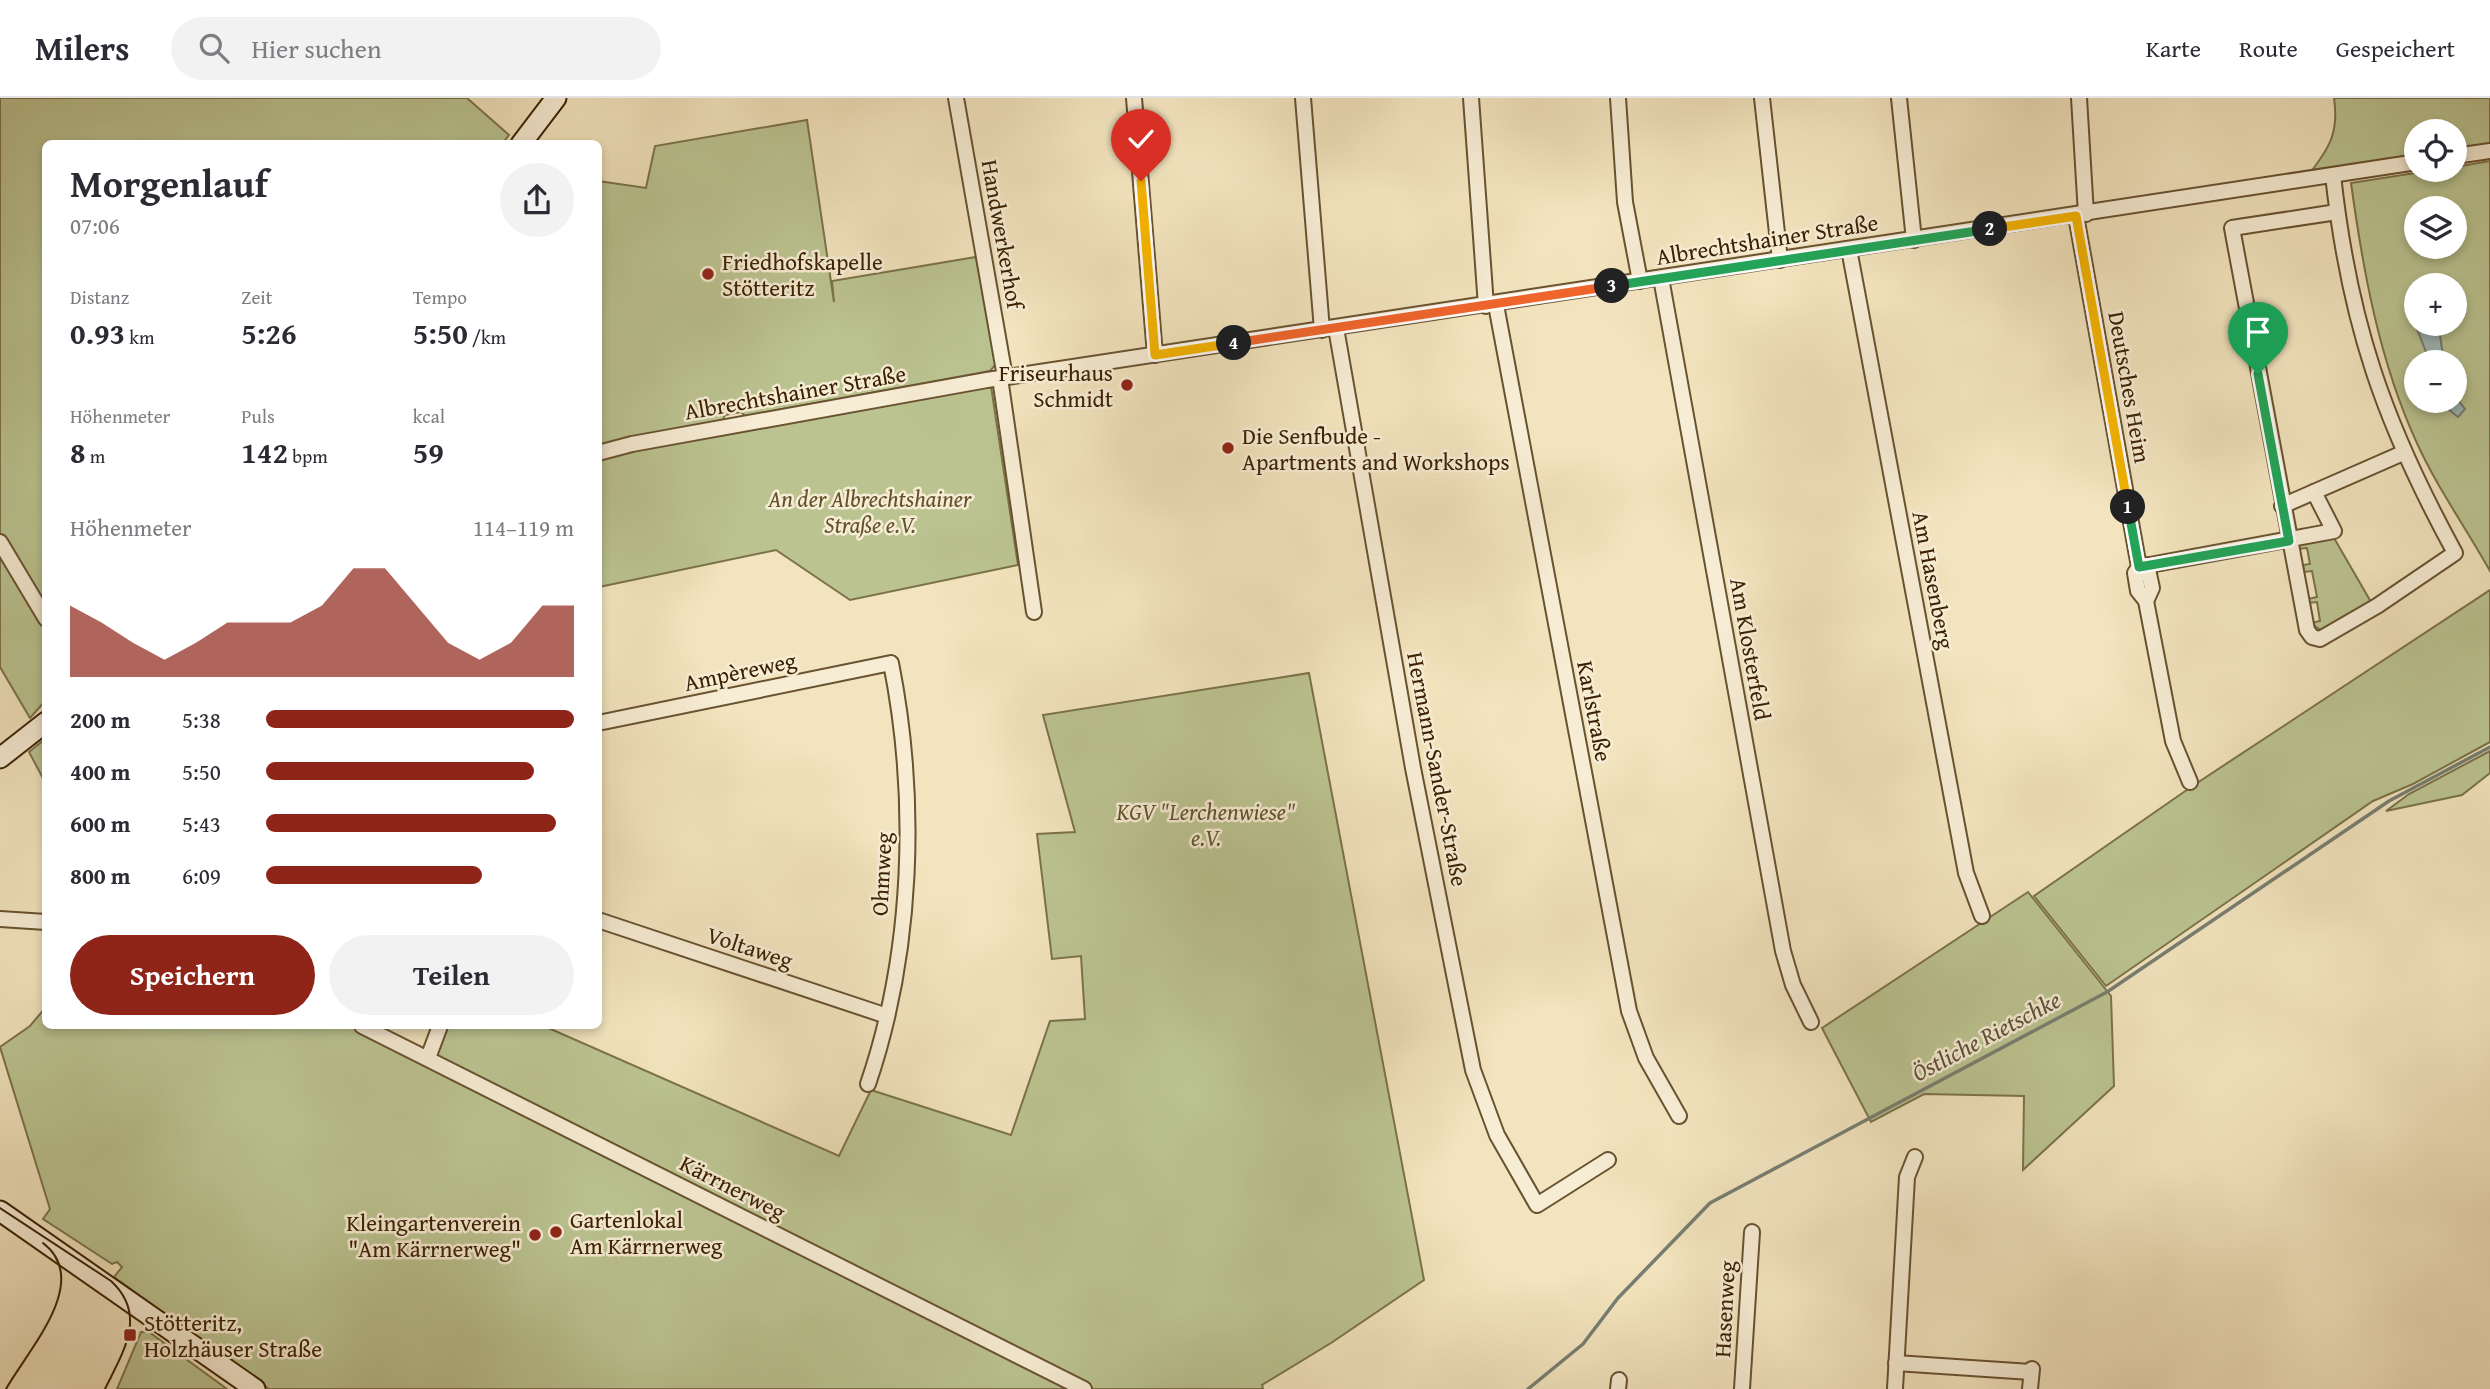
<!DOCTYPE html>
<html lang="de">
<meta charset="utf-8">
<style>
:root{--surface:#fff;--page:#f2f2f3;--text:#2b2b33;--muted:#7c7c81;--line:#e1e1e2;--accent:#8f2418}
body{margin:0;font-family:"Gentium Book Plus",serif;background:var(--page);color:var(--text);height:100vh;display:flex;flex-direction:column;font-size:26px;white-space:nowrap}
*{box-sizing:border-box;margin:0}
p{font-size:23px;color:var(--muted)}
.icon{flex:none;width:38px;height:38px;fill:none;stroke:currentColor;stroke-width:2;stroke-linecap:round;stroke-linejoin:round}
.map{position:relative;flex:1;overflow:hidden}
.details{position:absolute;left:42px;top:42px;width:560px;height:889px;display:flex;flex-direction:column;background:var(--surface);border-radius:10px;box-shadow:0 4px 10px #0003}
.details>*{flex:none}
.fabs{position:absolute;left:2404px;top:21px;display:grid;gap:14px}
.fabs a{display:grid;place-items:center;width:63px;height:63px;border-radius:50%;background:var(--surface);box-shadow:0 4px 10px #0003;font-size:35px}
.pin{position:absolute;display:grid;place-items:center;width:60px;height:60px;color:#fff;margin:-72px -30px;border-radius:50% 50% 50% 0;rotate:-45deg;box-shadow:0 0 7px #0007}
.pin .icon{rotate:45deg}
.km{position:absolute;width:35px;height:35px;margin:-18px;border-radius:50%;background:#222;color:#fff;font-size:19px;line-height:35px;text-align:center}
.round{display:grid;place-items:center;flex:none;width:74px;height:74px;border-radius:37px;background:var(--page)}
.head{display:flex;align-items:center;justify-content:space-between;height:119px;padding:0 28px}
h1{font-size:38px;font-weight:800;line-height:52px}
.metrics{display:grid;grid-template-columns:repeat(3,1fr);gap:10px;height:119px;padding:7px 28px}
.metrics div{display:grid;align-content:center}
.metrics b{font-size:30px;font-weight:800}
.metrics small{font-size:19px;font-weight:400}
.metrics p{font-size:19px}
.chart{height:196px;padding:14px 28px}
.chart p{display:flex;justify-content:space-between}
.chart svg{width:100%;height:126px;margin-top:7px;fill:var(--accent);opacity:.7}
.button{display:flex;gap:14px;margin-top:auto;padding:14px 28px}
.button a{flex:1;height:80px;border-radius:42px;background:var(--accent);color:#fff;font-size:28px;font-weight:800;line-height:80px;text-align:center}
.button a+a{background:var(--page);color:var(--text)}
ul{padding:0 28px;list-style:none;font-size:23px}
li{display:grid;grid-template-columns:112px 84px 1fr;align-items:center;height:52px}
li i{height:18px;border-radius:9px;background:var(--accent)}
header{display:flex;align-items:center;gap:42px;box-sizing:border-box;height:98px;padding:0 35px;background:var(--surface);border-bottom:2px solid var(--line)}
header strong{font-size:33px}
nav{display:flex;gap:38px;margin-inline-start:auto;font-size:24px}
.search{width:490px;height:63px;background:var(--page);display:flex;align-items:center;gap:18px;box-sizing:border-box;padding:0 24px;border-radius:38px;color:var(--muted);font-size:26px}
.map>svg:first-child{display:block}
.green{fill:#bbc491;stroke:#7b7249;stroke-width:2;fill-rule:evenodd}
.water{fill:#9fbcbc;stroke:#777e71;stroke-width:2}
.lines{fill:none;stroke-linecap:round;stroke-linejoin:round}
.stream{stroke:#777e71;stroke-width:3.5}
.minor-casing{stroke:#695230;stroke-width:18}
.secondary-casing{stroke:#3b2101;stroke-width:23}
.minor{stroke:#f7edd5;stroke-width:14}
.secondary{stroke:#f7edd5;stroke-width:19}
.tram{stroke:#3b2101;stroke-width:2}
.split-1-casing{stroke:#fff;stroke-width:14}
.split-2-casing{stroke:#fff;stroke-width:14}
.split-3-casing{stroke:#fff;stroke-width:14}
.split-4-casing{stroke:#fff;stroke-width:14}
.split-5-casing{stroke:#fff;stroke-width:14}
.split-1{stroke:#22a559;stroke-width:9}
.split-2{stroke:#f5b400;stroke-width:9}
.split-3{stroke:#22a559;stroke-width:9}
.split-4{stroke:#f0652b;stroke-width:9}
.split-5{stroke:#f5b400;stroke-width:9}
.poi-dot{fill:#8f2418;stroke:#f7edd5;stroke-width:2.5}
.labels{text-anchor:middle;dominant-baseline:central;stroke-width:5;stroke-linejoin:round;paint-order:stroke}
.street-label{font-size:23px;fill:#3b2101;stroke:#f7edd5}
.poi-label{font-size:23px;fill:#3b2101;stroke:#f7edd5;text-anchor:start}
.park-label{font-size:23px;font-style:italic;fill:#61522c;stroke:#f7edd5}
.water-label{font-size:24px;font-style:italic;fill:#595039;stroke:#f7edd5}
</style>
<header>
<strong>Milers</strong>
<div class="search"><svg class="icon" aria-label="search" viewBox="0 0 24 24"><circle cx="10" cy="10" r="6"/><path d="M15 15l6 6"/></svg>Hier suchen</div>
<nav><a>Karte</a><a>Route</a><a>Gespeichert</a></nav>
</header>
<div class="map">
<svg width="2490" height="1291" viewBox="0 0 2490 1291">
<rect width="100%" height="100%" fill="#f2e4be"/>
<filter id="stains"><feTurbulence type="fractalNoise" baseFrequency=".00286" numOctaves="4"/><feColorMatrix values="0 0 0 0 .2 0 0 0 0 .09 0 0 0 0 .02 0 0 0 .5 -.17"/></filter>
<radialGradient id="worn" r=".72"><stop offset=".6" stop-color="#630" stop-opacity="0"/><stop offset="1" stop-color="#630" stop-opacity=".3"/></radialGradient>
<g class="green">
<polygon points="0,0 467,0 509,37 502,46 46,46 46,602 30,620 0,569"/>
<path d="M2334,0H2490V47L2455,53V33H2417V59L2310,75C2330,49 2339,34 2334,0Z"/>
<polygon points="807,22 834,204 832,183 976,159 996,266 990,273 745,318 741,314 725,317 723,322 599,348 598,83 646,90 655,48"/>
<path d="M2490,63V473C2466,430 2436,388 2416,343C2379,262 2363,172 2351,85L2434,72H2455V69ZM2417,110H2455V149H2417ZM2417,187H2455V226H2417ZM2417,264H2455V303H2417Z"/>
<polygon points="991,288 1018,467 850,502 776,452 599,489 599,360 633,350"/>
<polygon points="2334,440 2371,504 2323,534 2311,525 2320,523 2317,504 2309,505 2308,501 2317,499 2312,473 2304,474 2303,467 2310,466 2307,450 2298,451 2297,447"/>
<polygon points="2490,492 2490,644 2413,686 2373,703 2106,888 2034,798 2194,687"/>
<polygon points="1309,575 1424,1182 1331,1245 1262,1287 1263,1291 269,1291 114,1179 122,1169 117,1164 112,1166 43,1121 50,1111 0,949 30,928 45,910 46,928 352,928 433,969 447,928 544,928 839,1058 871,992 1011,1037 1050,923 1085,921 1081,858 1052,861 1037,736 1075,734 1043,617"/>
<polygon points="45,641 45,684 29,654"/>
<polygon points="2490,653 2490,675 2462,697 2386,713 2409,696"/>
<polygon points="2028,794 2111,898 2114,988 2023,1072 2024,998 1924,996 1871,1024 1822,930"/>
<polygon points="141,1234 149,1234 227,1291 117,1291"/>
</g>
<g class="water">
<polygon points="2417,216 2417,226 2435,226 2440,237 2444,264 2430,264 2413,221"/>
<polygon points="2455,298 2465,311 2458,319 2448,311 2445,303 2455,303"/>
</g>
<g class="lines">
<polyline class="stream" points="1528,1291 1583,1246 1618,1200 1710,1105 2107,894 2389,703 2490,649"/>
<defs>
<g id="minor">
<polyline points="956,0 1005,279"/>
<polyline points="1134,0 1155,257"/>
<polyline points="1303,0 1322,232"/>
<polyline points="1471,0 1486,208"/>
<polyline points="1618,0 1625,104 1640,183"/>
<polyline points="1762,0 1780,162"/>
<polyline points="1899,0 1914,142"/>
<polyline points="2079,0 2086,116"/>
<polyline points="2455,58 2490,53"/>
<path d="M2333,77C2349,225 2384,325 2455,455L2377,508L2320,541L2312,539L2307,532L2232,130L2337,114"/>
<polyline points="2076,118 2139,469 2135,475 2138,493 2146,503 2173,643 2190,684"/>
<polyline points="1849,151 1966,775 1982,818"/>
<polyline points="1661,180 1783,853 1793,887 1811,924"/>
<polyline points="1496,207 1629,913 1646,960 1679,1018"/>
<polyline points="1336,230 1413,670 1473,972 1497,1037 1537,1107 1608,1062"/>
<polyline points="1000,280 1034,514"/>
<polyline points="598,355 632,346 987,282 2417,64"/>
<polyline points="2282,408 2403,355"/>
<polyline points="0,444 46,521"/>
<polyline points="2139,469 2334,433 2314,394"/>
<polyline points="2146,503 2152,490 2147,467"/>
<path d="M598,625L891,565C918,701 913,854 868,986"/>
<polyline points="0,821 46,824"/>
<polyline points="598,822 887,918"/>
<polyline points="362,928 1084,1291"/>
<polyline points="428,960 440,928"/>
<polyline points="1896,1265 2031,1274"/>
<polyline points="1618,1291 1619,1282"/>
<polyline points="1742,1291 1752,1134"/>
<polyline points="1895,1291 1907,1079 1915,1059"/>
<polyline points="2030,1291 2032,1271"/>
</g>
<g id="secondary">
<polyline points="521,46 556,0"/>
<polyline points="0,660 46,624"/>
<polyline points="0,1113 255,1291"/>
</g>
</defs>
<use href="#minor" class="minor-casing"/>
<use href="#secondary" class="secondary-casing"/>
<use href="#minor" class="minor"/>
<use href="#secondary" class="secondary"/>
<g class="tram">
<path d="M0,1110L111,1183C148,1217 123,1254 105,1291"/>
<path d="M6,1291C27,1253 93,1183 43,1145"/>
</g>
</g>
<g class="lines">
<defs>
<polyline id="split-1" points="2128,409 2139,469 2289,443 2258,276"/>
<polyline id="split-2" points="1990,131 2076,118 2128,409"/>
<polyline id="split-3" points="1612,188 1990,131"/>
<polyline id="split-4" points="1234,245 1612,188"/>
<polyline id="split-5" points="1141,83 1155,257 1234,245"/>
</defs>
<use href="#split-1" class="split-1-casing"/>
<use href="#split-2" class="split-2-casing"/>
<use href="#split-3" class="split-3-casing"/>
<use href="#split-4" class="split-4-casing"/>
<use href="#split-5" class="split-5-casing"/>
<use href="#split-1" class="split-1"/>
<use href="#split-2" class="split-2"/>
<use href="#split-3" class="split-3"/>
<use href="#split-4" class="split-4"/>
<use href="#split-5" class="split-5"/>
</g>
<g class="poi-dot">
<circle cx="708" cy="176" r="7"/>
<circle cx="1127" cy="287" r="7"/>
<circle cx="1228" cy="350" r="7"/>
<circle cx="556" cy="1134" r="7"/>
<circle cx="535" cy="1137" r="7"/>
<rect x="123" y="1230" width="14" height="14" rx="3.5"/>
</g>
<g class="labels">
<g class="street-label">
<text transform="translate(1003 136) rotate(80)">Handwerkerhof</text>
<text transform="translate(1767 141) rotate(-9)">Albrechtshainer Straße</text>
<text transform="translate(2130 289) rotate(80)">Deutsches Heim</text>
<text transform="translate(795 294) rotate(-10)">Albrechtshainer Straße</text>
<text transform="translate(1934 482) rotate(79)">Am Hasenberg</text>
<text transform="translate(1751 551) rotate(80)">Am Klosterfeld</text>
<text transform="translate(740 573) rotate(-12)">Ampèreweg</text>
<text transform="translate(1595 613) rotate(79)">Karlstraße</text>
<text transform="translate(1438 671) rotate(79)">Hermann-Sander-Straße</text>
<text transform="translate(881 776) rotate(-87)">Ohmweg</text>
<text transform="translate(750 849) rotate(18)">Voltaweg</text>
<text transform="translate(733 1089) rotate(27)">Kärrnerweg</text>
<text transform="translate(1724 1211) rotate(-87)">Hasenweg</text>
</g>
<g class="poi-label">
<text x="722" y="163">Friedhofskapelle<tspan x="722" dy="26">Stötteritz</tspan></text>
<text x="1113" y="274" text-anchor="end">Friseurhaus<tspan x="1113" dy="26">Schmidt</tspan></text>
<text x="1242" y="337">Die Senfbude -<tspan x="1242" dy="26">Apartments and Workshops</tspan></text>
<text x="570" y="1121">Gartenlokal<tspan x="570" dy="26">Am Kärrnerweg</tspan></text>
<text x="521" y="1124" text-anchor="end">Kleingartenverein<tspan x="521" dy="26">"Am Kärrnerweg"</tspan></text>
<text x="144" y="1224">Stötteritz,<tspan x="144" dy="26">Holzhäuser Straße</tspan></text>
</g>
<g class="park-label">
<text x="870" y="400">An der Albrechtshainer<tspan x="870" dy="26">Straße e.V.</tspan></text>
<text x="1206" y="713">KGV "Lerchenwiese"<tspan x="1206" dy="26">e.V.</tspan></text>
</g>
<g class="water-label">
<text transform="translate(1986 938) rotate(-28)">Östliche Rietschke</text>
</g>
</g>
<rect width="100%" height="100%" filter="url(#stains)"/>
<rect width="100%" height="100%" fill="url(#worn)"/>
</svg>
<div class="fabs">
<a><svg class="icon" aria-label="locate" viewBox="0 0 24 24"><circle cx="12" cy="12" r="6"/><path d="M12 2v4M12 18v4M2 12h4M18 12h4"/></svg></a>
<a><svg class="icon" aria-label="layers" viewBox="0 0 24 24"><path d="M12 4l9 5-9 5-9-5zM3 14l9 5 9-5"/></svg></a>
<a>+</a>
<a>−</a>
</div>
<div class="pin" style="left:2258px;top:276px;background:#1e9e55"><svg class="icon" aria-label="arrive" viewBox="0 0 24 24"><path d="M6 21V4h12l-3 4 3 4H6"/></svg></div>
<div class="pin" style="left:1141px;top:83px;background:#d93025"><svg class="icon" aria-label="check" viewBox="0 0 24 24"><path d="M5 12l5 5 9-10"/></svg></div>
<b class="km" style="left:2128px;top:409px">1</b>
<b class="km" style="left:1990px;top:131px">2</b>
<b class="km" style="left:1612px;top:188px">3</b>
<b class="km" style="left:1234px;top:245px">4</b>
<section class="details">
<div class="head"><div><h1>Morgenlauf</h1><p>07:06</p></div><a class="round"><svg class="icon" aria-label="share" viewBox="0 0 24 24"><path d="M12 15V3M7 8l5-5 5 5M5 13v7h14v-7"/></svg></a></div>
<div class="metrics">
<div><p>Distanz</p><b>0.93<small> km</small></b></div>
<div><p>Zeit</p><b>5:26</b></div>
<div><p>Tempo</p><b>5:50<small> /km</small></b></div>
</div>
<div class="metrics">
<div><p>Höhenmeter</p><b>8<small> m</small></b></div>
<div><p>Puls</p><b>142<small> bpm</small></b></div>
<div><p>kcal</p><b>59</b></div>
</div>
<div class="chart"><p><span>Höhenmeter</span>114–119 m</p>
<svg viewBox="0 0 160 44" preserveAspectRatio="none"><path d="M0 44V19L10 25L20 32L30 38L40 32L50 25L60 25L70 25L80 19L90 6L100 6L110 19L120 32L130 38L140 32L150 19L160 19V44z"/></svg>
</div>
<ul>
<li><b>200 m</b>5:38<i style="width:100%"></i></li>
<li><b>400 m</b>5:50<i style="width:87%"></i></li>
<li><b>600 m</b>5:43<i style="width:94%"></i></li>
<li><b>800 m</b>6:09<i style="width:70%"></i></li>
</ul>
<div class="button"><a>Speichern</a><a>Teilen</a></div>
</section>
</div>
